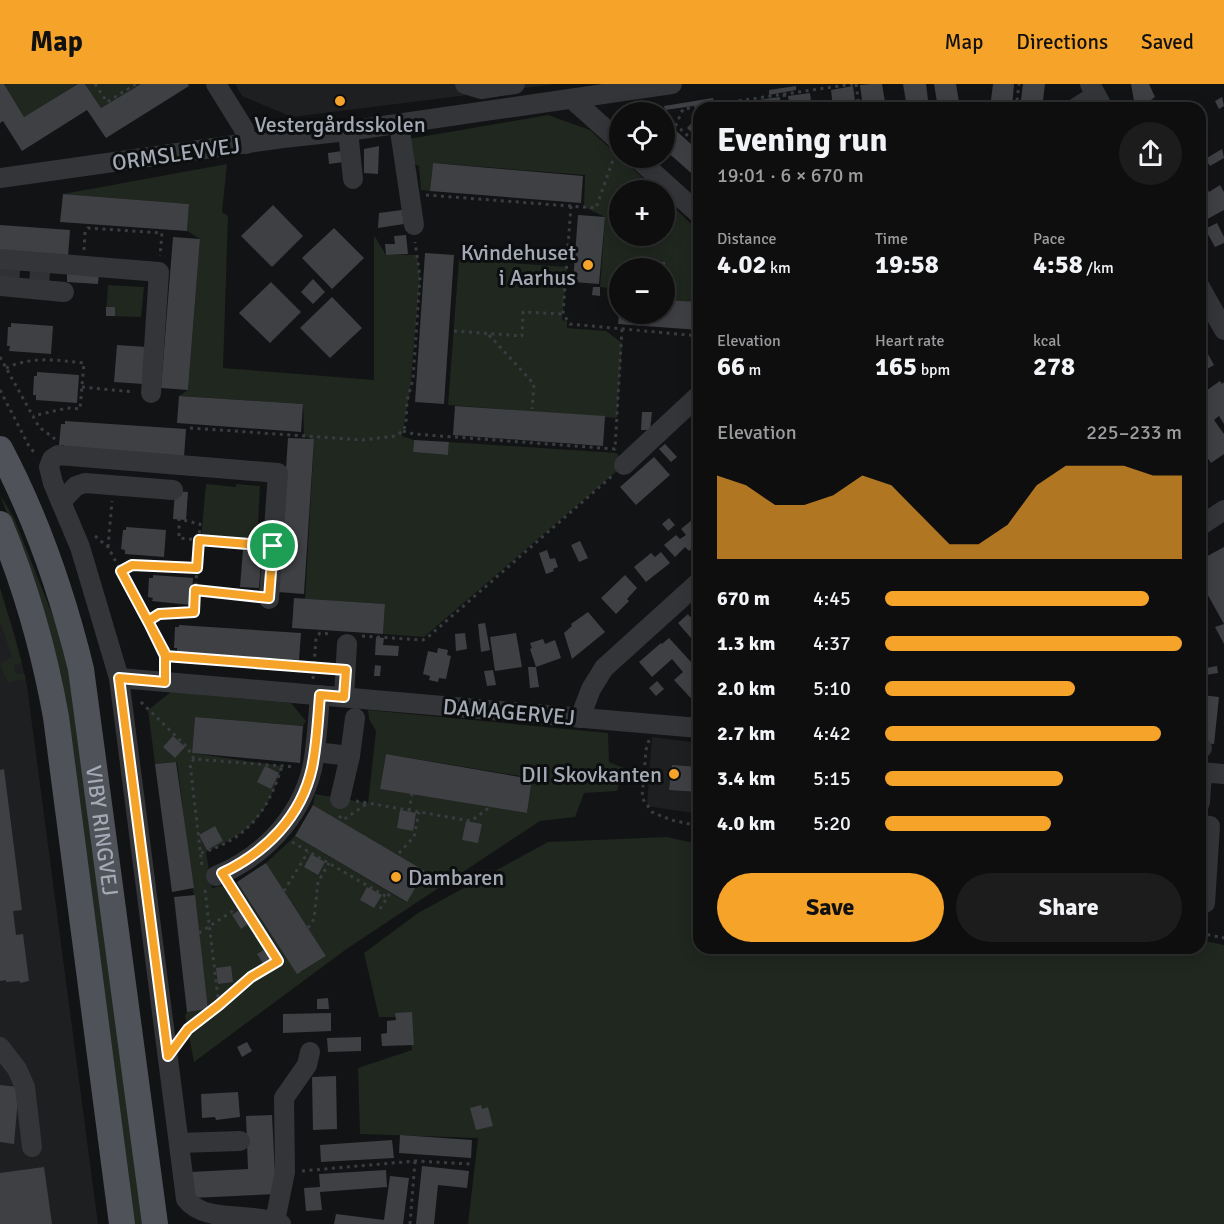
<!DOCTYPE html>
<meta charset="utf-8">
<style>
:root{--surface:#0e0e0f;--page:#1c1c1d;--text:#f1f3f6;--muted:#9b9c9e;--line:#2e2e2f;--accent:#f6a329}
body{margin:0;font-family:Signika,sans-serif;background:var(--page);color:var(--text);height:100vh;display:flex;flex-direction:column;font-size:22px;white-space:nowrap}
*{box-sizing:border-box;margin:0}
p{font-size:20px;color:var(--muted)}
.icon{flex:none;width:33px;height:33px;fill:none;stroke:currentColor;stroke-width:2;stroke-linecap:round;stroke-linejoin:round}
.map{position:relative;flex:1;overflow:hidden}
.sheet{position:absolute;left:693px;top:18px;width:513px;height:852px;display:flex;flex-direction:column;background:var(--surface);border-radius:18px;box-shadow:0 3px 15px #0003,0 0 0 2px var(--line)}
.sheet>*{flex:none}
.buttons{position:absolute;left:609px;top:18px;display:grid;gap:12px}
.buttons a{display:grid;place-items:center;width:66px;height:66px;border-radius:50%;background:var(--surface);box-shadow:0 3px 15px #0003,0 0 0 2px var(--line);font-size:30px}
.pin{position:absolute;display:grid;place-items:center;width:51px;height:51px;color:#fff;margin:-26px;border:3px solid #fff;border-radius:50%;box-shadow:0 2px 6px #0007}
.round{display:grid;place-items:center;flex:none;width:63px;height:63px;border-radius:32px;background:var(--page)}
.headline{display:flex;align-items:center;justify-content:space-between;height:102px;padding:0 24px}
h1{font-size:33px;font-weight:700;line-height:45px}
.metrics{display:grid;grid-template-columns:repeat(3,1fr);gap:9px;height:102px;padding:6px 24px}
.metrics div{display:grid;align-content:center}
.metrics b{font-size:26px;font-weight:700}
.metrics small{font-size:16px;font-weight:400}
.metrics p{font-size:16px}
.chart{height:168px;padding:12px 24px}
.chart p{display:flex;justify-content:space-between}
.chart svg{width:100%;height:108px;margin-top:6px;fill:var(--accent);opacity:.7}
.action{display:flex;gap:12px;margin-top:auto;padding:12px 24px}
.action a{flex:1;height:69px;border-radius:36px;background:var(--accent);color:#111;font-size:24px;font-weight:700;line-height:69px;text-align:center}
.action a+a{background:var(--page);color:var(--text)}
ul{padding:0 24px;list-style:none;font-size:20px}
li{display:grid;grid-template-columns:96px 72px 1fr;align-items:center;height:45px}
li i{height:15px;border-radius:8px;background:var(--accent)}
header{display:flex;align-items:center;gap:36px;box-sizing:border-box;height:84px;padding:0 30px;background:var(--accent);color:#111}
header strong{font-size:28px}
nav{display:flex;gap:33px;margin-inline-start:auto;font-size:21px}
.map>svg:first-child{display:block}
.built{fill:#1e1f21}
.green{fill:#1f271f;fill-rule:evenodd}
.building{fill:#3e4044}
.lines{fill:none;stroke-linecap:round;stroke-linejoin:round}
.minor-tunnel{stroke:#2f3134;stroke-width:20;stroke-dasharray:20 10;stroke-linecap:butt}
.path{stroke:#393c40;stroke-width:3;stroke-dasharray:3 4.5;stroke-linecap:butt}
.minor{stroke:#333539;stroke-width:20}
.major{stroke:#4f5258;stroke-width:26}
.route-casing{stroke:#fff;stroke-width:12}
.route{stroke:#f6a329;stroke-width:8}
.poi-dot{fill:#f6a329;stroke:#0d0e0f;stroke-width:2}
.labels{text-anchor:middle;dominant-baseline:central;stroke-width:6;stroke-linejoin:round;paint-order:stroke}
.poi-label{font-size:22px;fill:#a4aab5;stroke:#0d0e0f;text-anchor:end}
.street-label{font-size:22px;fill:#a4aab5;stroke:#0d0e0f}
</style>
<header>
<strong>Map</strong>
<nav><a>Map</a><a>Directions</a><a>Saved</a></nav>
</header>
<div class="map">
<svg width="1224" height="1140" viewBox="0 0 1224 1140">
<rect width="100%" height="100%" fill="#121314"/>
<g class="built">
<polygon points="235,0 556,0 292,33 242,12"/>
<polygon points="0,504 15,552 27,602 98,1140 0,1140"/>
<polygon points="652,653 699,659 699,730 647,722"/>
</g>
<g class="green">
<polygon points="4,0 78,0 24,33"/>
<polygon points="85,0 141,0 101,24"/>
<polygon points="548,31 590,46 656,106 620,106 620,152 664,152 665,115 699,147 699,219 665,216 664,184 620,184 619,205 600,203 605,133 584,123 585,91 433,79 430,107 421,106 419,82 413,79 409,55"/>
<polygon points="227,80 222,128 228,132 223,284 374,296 374,151 386,171 417,171 420,193 410,306 402,352 414,356 413,368 448,371 449,358 617,369 624,381 424,553 383,550 385,520 305,515 314,356 304,352 303,320 179,312 188,306 200,155 187,147 189,120 63,110"/>
<polygon points="459,175 567,183 562,236 567,237 567,244 606,247 622,259 617,334 448,321"/>
<polygon points="108,201 144,203 141,233 106,232"/>
<polygon points="206,400 236,403 236,400 260,402 257,458 201,454"/>
<polygon points="0,411 14,434 66,565 144,1140 134,1140 10,437"/>
<polygon points="0,504 22,579 14,581 16,590 24,589 26,595 8,599 0,580 12,573 0,537"/>
<path d="M171,608L291,619L306,637L303,642L195,633L192,669L282,682C267,732 252,747 206,768L212,804L237,798L301,888L326,872L266,779L295,752L406,818L425,787L313,721L315,710L368,719L376,647L369,635L368,626L608,649L609,678L624,684L617,707L584,709L575,733L540,737L348,864L194,978L185,931L187,928L208,925L177,678L155,680L148,626ZM386,670L532,694L527,729L380,705Z"/>
<polygon points="667,753 699,760 699,864 1200,864 1200,856 1224,861 1224,1140 468,1140 478,1054 360,1050 358,984 412,966 408,933 379,933 364,869 418,829 548,758"/>
</g>
<g class="building">
<polygon points="0,0 4,0 24,33 78,0 85,0 101,24 141,0 188,0 189,2 106,54 87,26 22,67 3,37 0,39"/>
<polygon points="871,0 882,0 886,24 863,24 860,1"/>
<polygon points="903,0 926,0 929,24 907,24"/>
<polygon points="934,0 956,0 960,24 938,24"/>
<polygon points="993,0 1014,0 1012,24 990,24"/>
<polygon points="1023,0 1045,0 1042,24 1020,24"/>
<polygon points="1131,0 1149,0 1155,13 1148,18 1152,24 1133,24 1130,20 1134,17"/>
<polygon points="796,2 796,6 769,11 769,6"/>
<polygon points="853,2 856,24 833,24 831,6"/>
<polygon points="810,9 812,24 790,24 788,12"/>
<polygon points="780,13 781,24 759,24 758,16"/>
<polygon points="1222,13 1224,22 1219,25 1215,17"/>
<polygon points="713,14 714,19 665,26 664,22"/>
<polygon points="699,31 699,55 687,44"/>
<polygon points="664,36 699,67 699,96 664,65"/>
<polygon points="379,62 378,90 364,89 364,65"/>
<polygon points="1222,65 1224,74 1210,82 1205,75"/>
<polygon points="342,67 344,78 329,80 328,69"/>
<polygon points="433,79 583,92 581,119 430,107"/>
<polygon points="1202,94 1209,108 1220,101 1224,108 1224,126 1200,139 1200,95"/>
<polygon points="63,110 189,120 187,147 60,138"/>
<polygon points="273,121 303,152 272,183 241,152"/>
<polygon points="402,126 404,140 378,144 379,129"/>
<polygon points="578,131 605,133 599,200 573,198"/>
<polygon points="1217,139 1224,153 1224,159 1215,163 1205,145"/>
<polygon points="0,141 70,146 68,173 0,168"/>
<polygon points="334,144 364,174 332,205 302,174"/>
<polygon points="406,151 408,170 386,171 385,160 395,160 394,152"/>
<polygon points="173,153 200,155 188,306 161,304"/>
<polygon points="425,169 454,171 444,320 415,318"/>
<rect x="656" y="178" width="9" height="6"/>
<polygon points="67,187 99,189 98,200 67,198"/>
<polygon points="313,195 325,208 313,220 301,208"/>
<polygon points="271,198 301,228 270,259 239,229"/>
<polygon points="593,203 600,203 600,212 592,211"/>
<polygon points="332,213 362,244 330,274 300,244"/>
<polygon points="664,216 699,218 699,246 618,240 619,230 664,230"/>
<rect x="106" y="223" width="9" height="9"/>
<polygon points="11,239 53,242 51,270 9,267 10,262 7,262 8,243 11,243"/>
<polygon points="117,261 146,263 144,300 114,298"/>
<polygon points="1204,263 1214,281 1200,289 1200,265"/>
<polygon points="37,288 79,291 77,319 36,316 36,311 33,311 34,292 37,292"/>
<polygon points="1220,297 1222,300 1224,298 1224,340 1219,332 1214,336 1224,350 1224,370 1211,379 1200,363 1200,311"/>
<polygon points="179,312 303,320 301,348 177,339"/>
<polygon points="455,322 605,332 603,362 453,351"/>
<polygon points="642,328 652,328 650,346 641,346"/>
<polygon points="65,337 186,345 184,373 64,365 64,361 59,361 61,340 65,340"/>
<polygon points="288,354 314,355 304,510 278,508"/>
<polygon points="414,356 449,358 448,371 413,368"/>
<polygon points="665,360 677,373 671,378 659,365"/>
<polygon points="654,373 670,391 636,421 620,403"/>
<polygon points="175,407 188,408 186,436 173,435"/>
<polygon points="698,431 699,458 689,467 685,463 675,473 664,461 676,451 680,455 686,451 681,445"/>
<polygon points="669,434 675,441 668,447 662,440"/>
<polygon points="126,443 166,446 164,473 125,470 125,466 121,465 123,446 126,446"/>
<polygon points="580,457 588,474 579,478 571,461"/>
<polygon points="1224,463 1224,540 1200,497 1200,476"/>
<polygon points="243,466 262,467 259,504 240,503"/>
<polygon points="547,466 550,475 555,474 558,483 553,485 554,487 546,490 539,469"/>
<polygon points="661,468 670,479 646,498 634,483 651,469 655,473"/>
<polygon points="153,491 193,494 191,521 152,517 153,514 148,513 149,494 153,494"/>
<polygon points="625,491 637,504 627,515 629,517 616,530 601,514"/>
<polygon points="294,514 385,520 383,550 292,544"/>
<polygon points="698,526 699,559 697,561 678,539 688,530 690,533"/>
<polygon points="588,528 605,548 572,575 564,549 572,542 571,540"/>
<polygon points="485,539 490,566 481,568 478,540"/>
<polygon points="1224,540 1224,560 1215,543"/>
<polygon points="179,541 301,549 299,576 177,568 177,564 174,564 175,543 179,543"/>
<polygon points="465,549 467,565 456,567 455,550"/>
<polygon points="516,549 522,583 495,587 490,553"/>
<polygon points="376,553 384,554 383,561 399,562 398,572 375,571"/>
<polygon points="669,554 692,579 694,578 699,583 699,623 674,596 683,588 672,575 652,593 639,578 661,559 662,560"/>
<polygon points="543,555 545,560 555,556 561,574 536,583 539,603 530,604 528,583 536,583 530,565 532,564 530,559"/>
<polygon points="438,564 448,566 447,571 451,572 446,595 439,594 438,598 429,596 430,592 423,590 428,567 437,569"/>
<polygon points="375,581 381,582 380,592 374,592"/>
<polygon points="1217,582 1218,589 1200,592 1200,585"/>
<polygon points="493,586 496,601 487,602 484,587"/>
<polygon points="657,597 664,605 656,612 649,604"/>
<polygon points="1201,611 1219,613 1214,660 1200,659"/>
<polygon points="195,633 303,642 300,679 192,669"/>
<polygon points="173,652 185,663 175,674 163,663"/>
<polygon points="386,670 532,695 527,729 380,705"/>
<polygon points="176,678 194,804 172,808 155,680"/>
<polygon points="672,681 699,683 699,708 669,706"/>
<polygon points="265,682 279,689 271,705 257,698"/>
<polygon points="4,685 22,826 13,827 16,851 23,850 29,897 20,899 20,897 6,898 6,896 0,897 0,686"/>
<polygon points="313,721 425,787 407,818 295,752"/>
<polygon points="400,726 416,729 413,747 397,744"/>
<polygon points="466,737 482,740 478,759 462,756"/>
<polygon points="215,742 223,757 207,766 199,751"/>
<polygon points="311,770 325,778 318,791 304,783"/>
<polygon points="266,779 326,872 297,890 237,798"/>
<polygon points="367,803 382,811 374,824 360,816"/>
<polygon points="195,811 208,925 187,928 174,813"/>
<polygon points="242,824 251,838 241,845 232,831"/>
<polygon points="267,864 276,877 266,884 257,870"/>
<polygon points="231,882 233,898 218,900 216,884"/>
<polygon points="328,914 329,925 317,925 317,915"/>
<polygon points="412,928 414,961 382,962 381,950 387,949 387,937 396,936 395,929"/>
<polygon points="331,929 331,947 283,949 283,930"/>
<polygon points="361,953 361,967 328,968 327,954"/>
<polygon points="247,958 252,967 242,973 237,963"/>
<polygon points="336,992 337,1045 313,1046 312,993"/>
<polygon points="0,1001 19,1003 14,1060 0,1058"/>
<polygon points="238,1008 240,1033 216,1036 215,1033 202,1034 201,1010"/>
<polygon points="481,1021 482,1025 488,1023 493,1042 476,1046 470,1024"/>
<polygon points="272,1031 276,1110 192,1114 191,1088 248,1085 246,1032"/>
<polygon points="400,1051 472,1056 471,1074 399,1069"/>
<polygon points="392,1056 394,1074 321,1078 320,1061"/>
<polygon points="422,1082 469,1087 467,1104 438,1101 434,1140 416,1140"/>
<polygon points="44,1083 52,1140 0,1140 0,1089"/>
<polygon points="386,1086 387,1103 320,1108 322,1126 306,1127 304,1104 320,1103 319,1090"/>
<polygon points="390,1092 409,1094 403,1140 334,1140 336,1130 384,1136"/>
</g>
<g class="lines">
<polyline class="minor-tunnel" points="0,186 50,190"/>
<g class="path">
<polyline points="95,0 107,18 136,0"/>
<polyline points="856,0 859,24"/>
<polyline points="784,10 786,24"/>
<polyline points="1016,24 1019,0"/>
<polyline points="699,62 676,41 683,25 853,0"/>
<polyline points="426,111 596,124 614,73"/>
<polyline points="571,122 563,230 570,240 699,252"/>
<polyline points="84,166 85,148 88,144 162,149 160,172"/>
<polyline points="454,247 522,252 523,228 563,230"/>
<polyline points="489,251 534,300 532,325"/>
<polyline points="0,273 39,343 55,355"/>
<path d="M6,284C32,272 57,276 84,279L80,325L67,324L33,332"/>
<polyline points="82,303 134,308"/>
<polyline points="0,306 30,364 35,369"/>
<polyline points="190,344 363,356 395,352 403,347 406,340 407,317 413,295 420,193 415,158"/>
<polyline points="403,347 414,350 615,365 622,245"/>
<polyline points="95,452 108,463 165,569 165,581"/>
<polyline points="108,463 112,417"/>
<polyline points="121,487 132,481 197,484"/>
<polyline points="195,506 253,513"/>
<polyline points="148,537 159,529 194,528 200,440 179,435 179,454 256,461"/>
<polyline points="362,552 423,556 428,553 612,392"/>
<polyline points="165,572 329,584"/>
<polyline points="313,595 316,554 320,549 332,550"/>
<polyline points="141,618 187,663 194,675 295,683"/>
<polyline points="649,656 646,666 642,714 652,728 671,736 699,742"/>
<polyline points="194,675 190,680 202,782"/>
<polyline points="356,717 471,737 490,723"/>
<polyline points="409,727 412,710"/>
<polyline points="339,732 343,736 368,719"/>
<polyline points="292,758 387,813"/>
<path d="M201,769C247,755 268,728 282,682"/>
<polyline points="399,769 414,753 419,728"/>
<polyline points="205,806 219,922"/>
<polyline points="284,807 308,768"/>
<polyline points="380,825 390,809"/>
<polyline points="308,844 314,835 318,798 329,779"/>
<polyline points="199,849 242,821"/>
<polyline points="1200,849 1224,854"/>
<polyline points="183,951 188,944 219,922 251,893 278,877 231,803"/>
<polyline points="302,1087 415,1077 470,1080"/>
<polyline points="410,1140 415,1077"/>
</g>
<g class="minor">
<polyline points="216,0 244,45 246,60"/>
<polyline points="465,0 481,5 515,0"/>
<polyline points="1090,0 1103,24"/>
<polyline points="572,15 620,58"/>
<polyline points="1076,24 1096,11"/>
<polyline points="399,40 414,141"/>
<polyline points="348,47 353,95"/>
<polyline points="637,74 699,130"/>
<polyline points="0,94 283,54 348,47 672,0"/>
<polyline points="0,175 159,188 151,309"/>
<polyline points="0,202 64,208"/>
<polyline points="1200,203 1224,246"/>
<polyline points="624,381 699,311"/>
<polyline points="61,418 76,402 85,399 173,406"/>
<polyline points="1200,442 1224,426"/>
<path d="M269,515L278,389L58,371L52,375L49,383L53,399L80,463L119,594L186,1115C205,1140 249,1127 281,1140"/>
<polyline points="119,594 699,644"/>
<polyline points="344,613 347,560"/>
<polyline points="580,634 591,605 604,584 699,498"/>
<polyline points="1200,664 1202,664"/>
<polyline points="315,668 350,672"/>
<polyline points="1200,688 1224,690"/>
<polyline points="340,715 350,672 355,634"/>
<polyline points="1200,718 1202,688"/>
<polyline points="1200,741 1210,742 1205,819"/>
<path d="M216,792C263,773 300,734 312,685C317,661 318,635 320,611"/>
<polyline points="0,963 17,985 25,1003 32,1063"/>
<polyline points="179,1059 240,1057"/>
<polyline points="275,1137 285,1088 284,1014 307,981 310,968"/>
</g>
<g class="major">
<path id="s1" d="M0,365C37,435 62,508 81,585L155,1140"/>
<path d="M0,440C26,503 44,566 56,633L122,1140"/>
</g>
</g>
<g class="lines">
<defs>
<path id="route" d="M273,462L199,456L197,484L132,481L121,487L165,569V598L119,594L168,972L188,945L219,921L251,893L278,877L222,789C266,768 301,733 312,684C317,660 318,635 320,611L344,613L346,586L165,572L148,537L159,530L194,528L195,506L269,514L273,462"/>
</defs>
<use href="#route" class="route-casing"/>
<use href="#route" class="route"/>
</g>
<g class="poi-dot">
<circle cx="340" cy="17" r="6"/>
<circle cx="588" cy="181" r="6"/>
<circle cx="674" cy="690" r="6"/>
<circle cx="396" cy="793" r="6"/>
</g>
<g class="labels">
<g class="poi-label">
<text x="340" y="40" text-anchor="middle">Vestergårdsskolen</text>
<text x="576" y="168">Kvindehuset<tspan x="576" dy="25">i Aarhus</tspan></text>
<text x="662" y="690">DII Skovkanten</text>
<text x="408" y="793" text-anchor="start">Dambaren</text>
</g>
<g class="street-label">
<text transform="translate(176 70) rotate(-8)">ORMSLEVVEJ</text>
<text transform="translate(509 628) rotate(5)">DAMAGERVEJ</text>
<text stroke="none"><textPath href="#s1" startOffset="398">VIBY RINGVEJ</textPath></text>
</g>
</g>
</svg>
<div class="buttons">
<a><svg class="icon" aria-label="locate" viewBox="0 0 24 24"><circle cx="12" cy="12" r="6"/><path d="M12 2v4M12 18v4M2 12h4M18 12h4"/></svg></a>
<a>+</a>
<a>−</a>
</div>
<div class="pin" style="left:273px;top:462px;background:#1e9e55"><svg class="icon" aria-label="arrive" viewBox="0 0 24 24"><path d="M6 21V4h12l-3 4 3 4H6"/></svg></div>
<section class="sheet">
<div class="headline"><div><h1>Evening run</h1><p>19:01 · 6 × 670 m</p></div><a class="round"><svg class="icon" aria-label="share" viewBox="0 0 24 24"><path d="M12 15V3M7 8l5-5 5 5M5 13v7h14v-7"/></svg></a></div>
<div class="metrics">
<div><p>Distance</p><b>4.02<small> km</small></b></div>
<div><p>Time</p><b>19:58</b></div>
<div><p>Pace</p><b>4:58<small> /km</small></b></div>
</div>
<div class="metrics">
<div><p>Elevation</p><b>66<small> m</small></b></div>
<div><p>Heart rate</p><b>165<small> bpm</small></b></div>
<div><p>kcal</p><b>278</b></div>
</div>
<div class="chart"><p><span>Elevation</span>225–233 m</p>
<svg viewBox="0 0 160 44" preserveAspectRatio="none"><path d="M0 44V10L10 14L20 22L30 22L40 18L50 10L60 14L70 26L80 38L90 38L100 30L110 14L120 6L130 6L140 6L150 10L160 10V44z"/></svg>
</div>
<ul>
<li><b>670 m</b>4:45<i style="width:89%"></i></li>
<li><b>1.3 km</b>4:37<i style="width:100%"></i></li>
<li><b>2.0 km</b>5:10<i style="width:64%"></i></li>
<li><b>2.7 km</b>4:42<i style="width:93%"></i></li>
<li><b>3.4 km</b>5:15<i style="width:60%"></i></li>
<li><b>4.0 km</b>5:20<i style="width:56%"></i></li>
</ul>
<div class="action"><a>Save</a><a>Share</a></div>
</section>
</div>
